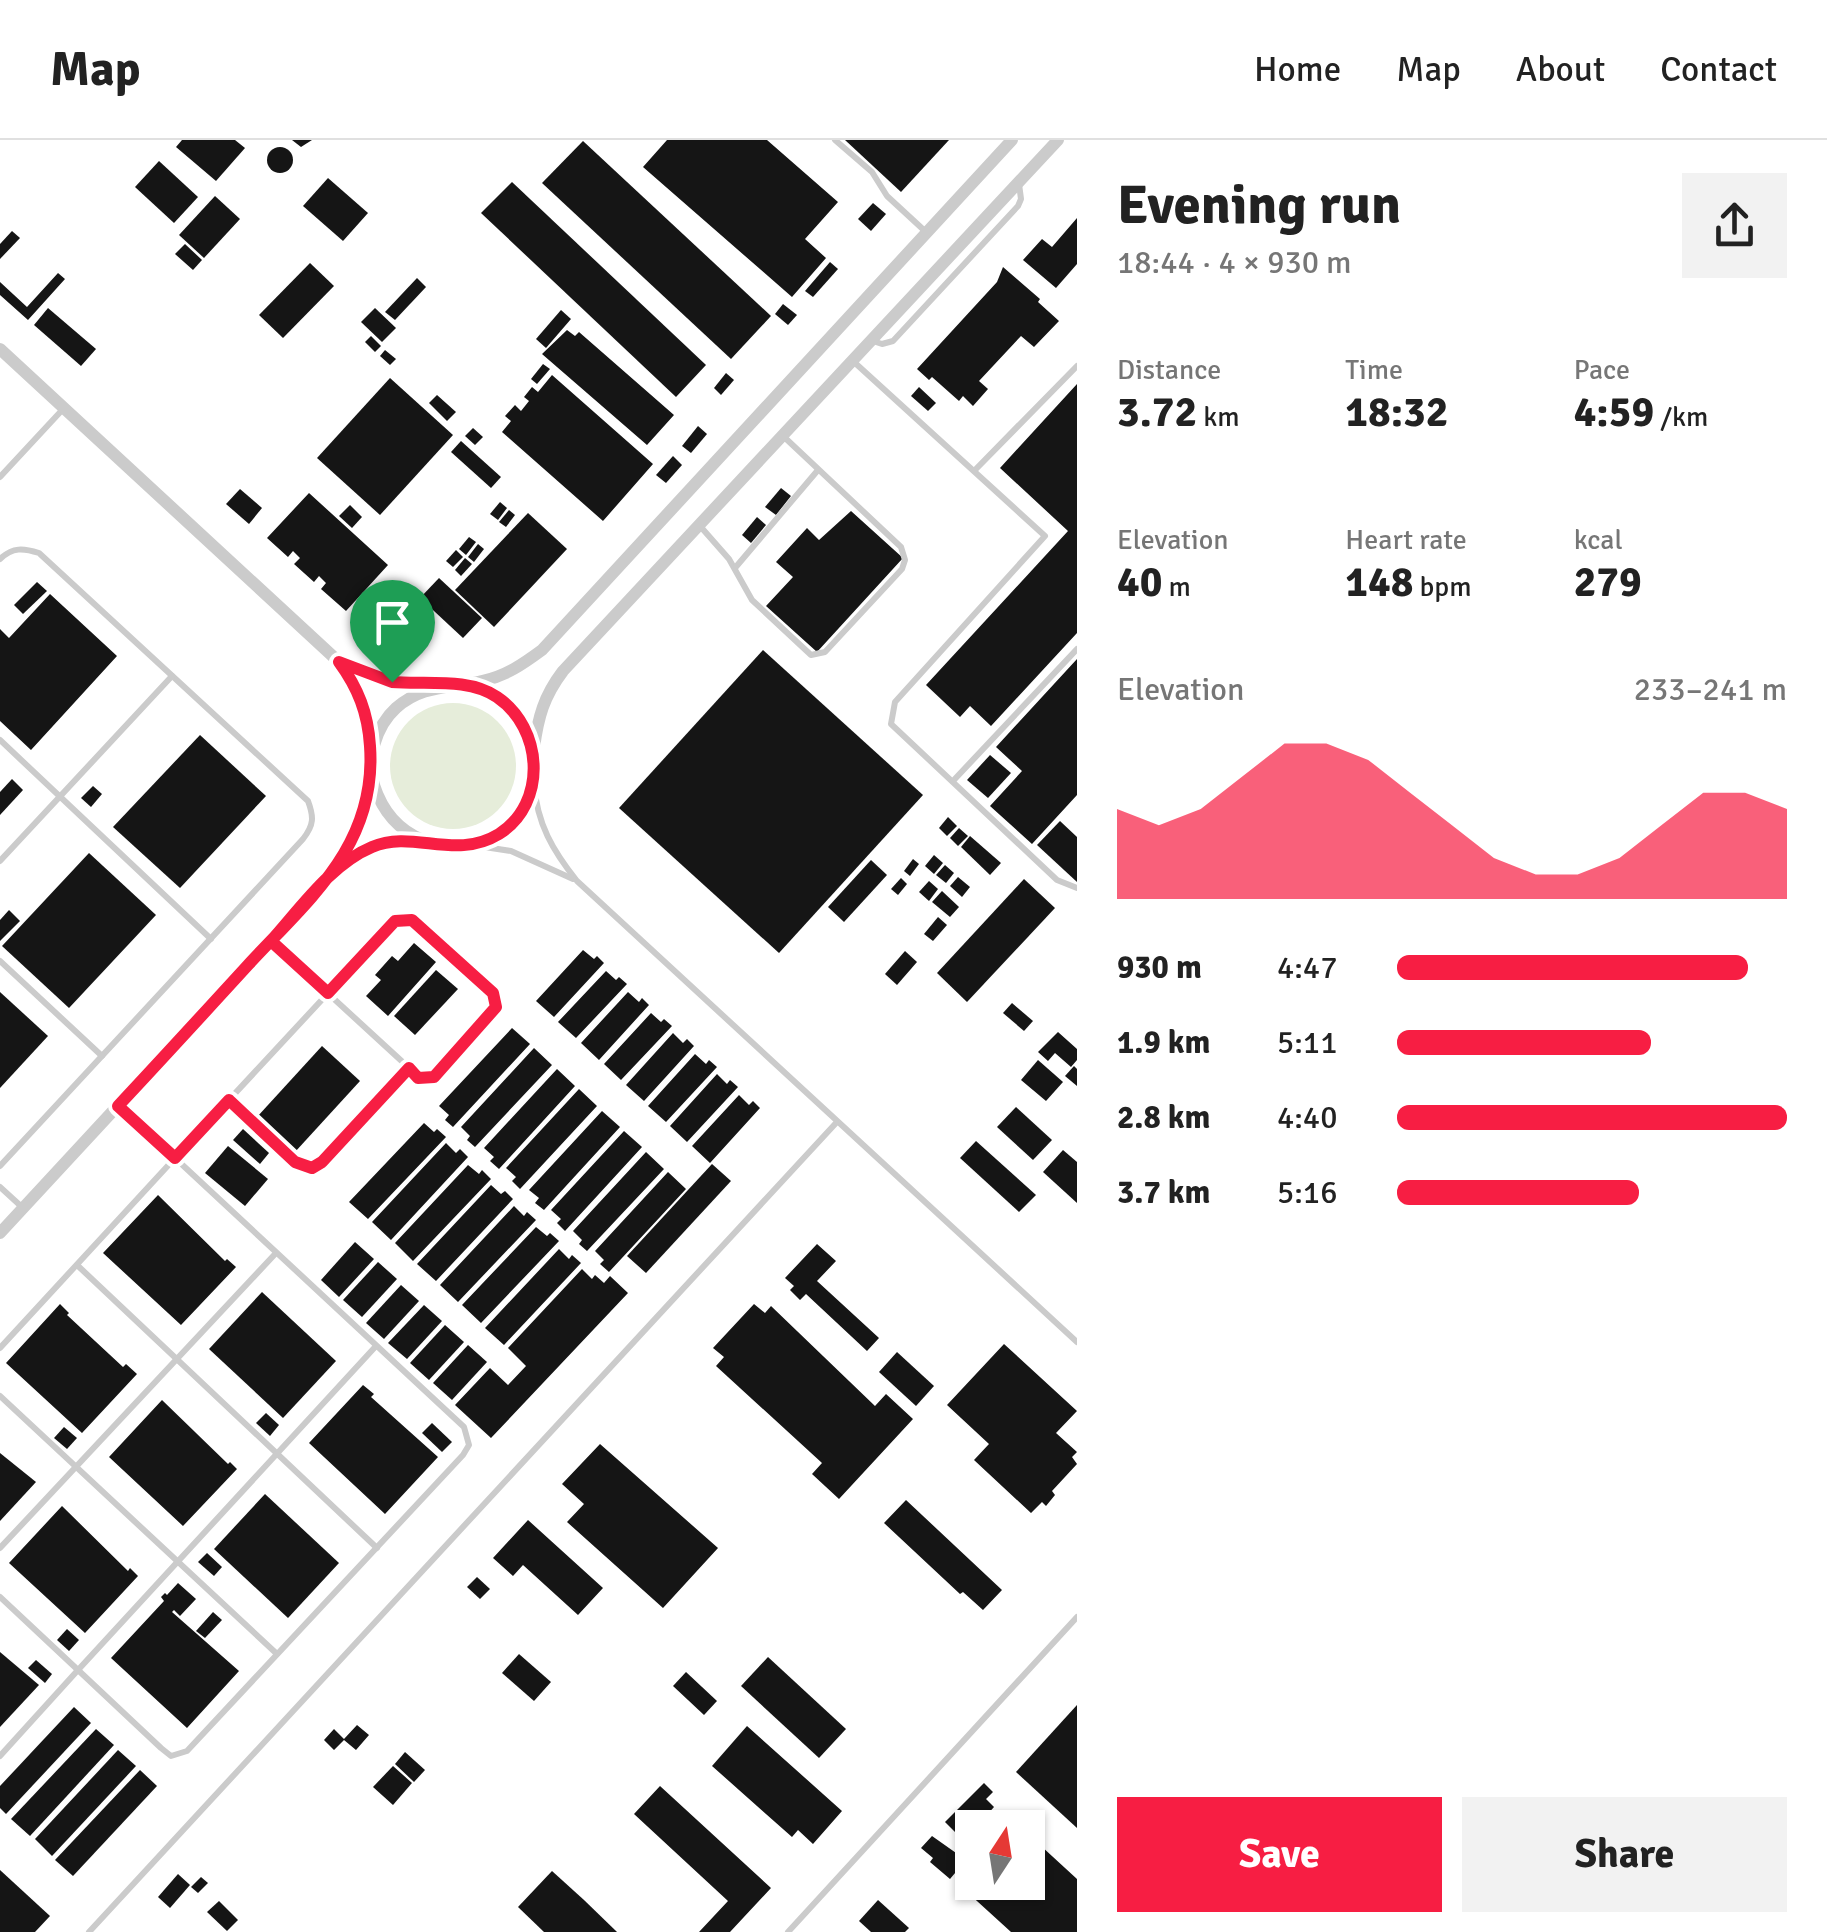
<!DOCTYPE html>
<meta charset="utf-8">
<style>
:root{--surface:#fff;--page:#f2f2f2;--text:#222;--muted:#767676;--line:#e0e0e0;--accent:#f71e43}
body{margin:0;font-family:Signika,sans-serif;background:var(--page);color:var(--text);height:100vh;display:flex;flex-direction:column;font-size:38px;white-space:nowrap}
*{box-sizing:border-box;margin:0}
p{font-size:32px;color:var(--muted)}
.icon{flex:none;width:55px;height:55px;fill:none;stroke:currentColor;stroke-width:2;stroke-linecap:round;stroke-linejoin:round}
.map{position:relative;flex:1;overflow:hidden}
.drawer{display:flex;flex-direction:column;background:var(--surface);width:750px}
.drawer>*{flex:none}
.needle{width:65px;rotate:12deg}
.buttons{position:absolute;left:955px;top:1670px;display:grid;gap:20px}
.buttons a{display:grid;place-items:center;width:90px;height:90px;border-radius:0px;background:var(--surface);box-shadow:0 2px 8px #0004;font-size:50px}
.pin{position:absolute;display:grid;place-items:center;width:85px;height:85px;color:#fff;margin:-102px -42px;border-radius:50% 50% 50% 0;rotate:-45deg;box-shadow:0 0 10px #0007}
.pin .icon{rotate:45deg}
.round{display:grid;place-items:center;flex:none;width:105px;height:105px;border-radius:0px;background:var(--page)}
.headline{display:flex;align-items:center;justify-content:space-between;height:170px;padding:0 40px}
h1{font-size:55px;font-weight:800;line-height:75px}
.stats{display:grid;grid-template-columns:repeat(3,1fr);gap:15px;height:170px;padding:10px 40px}
.stats div{display:grid;align-content:center}
.stats b{font-size:42px;font-weight:800}
.stats small{font-size:28px;font-weight:400}
.stats p{font-size:28px}
.chart{height:280px;padding:20px 40px}
.chart p{display:flex;justify-content:space-between}
.chart svg{width:100%;height:180px;margin-top:10px;fill:var(--accent);opacity:.7}
.cta{display:flex;gap:20px;margin-top:auto;padding:20px 40px}
.cta a{flex:1;height:115px;border-radius:0px;background:var(--accent);color:#fff;font-size:40px;font-weight:800;line-height:115px;text-align:center}
.cta a+a{background:var(--page);color:var(--text)}
ul{padding:0 40px;list-style:none;font-size:32px}
li{display:grid;grid-template-columns:160px 120px 1fr;align-items:center;height:75px}
li i{height:25px;border-radius:12px;background:var(--accent)}
header{display:flex;align-items:center;gap:60px;box-sizing:border-box;height:140px;padding:0 50px;background:var(--surface);border-bottom:2px solid var(--line)}
header strong{font-size:48px}
nav{display:flex;gap:55px;margin-inline-start:auto;font-size:35px}
main{display:flex;flex:1;min-height:0}
.map>svg:first-child{display:block}
.green{fill:#e6edda}
.building{fill:#151515}
.lines{fill:none;stroke-linecap:round;stroke-linejoin:round}
.service{stroke:#cbcbcb;stroke-width:6}
.minor{stroke:#cbcbcb;stroke-width:12}
.route-casing{stroke:#fff;stroke-width:20}
.route{stroke:#f71e43;stroke-width:12}
</style>
<header>
<strong>Map</strong>
<nav><a>Home</a><a>Map</a><a>About</a><a>Contact</a></nav>
</header>
<main>
<div class="map">
<svg width="1077" height="1792" viewBox="0 0 1077 1792">
<rect width="100%" height="100%" fill="#fff"/>
<circle class="green" cx="453" cy="626" r="63"/>
<g class="building">
<polygon points="182,0 235,0 245,8 216,41 176,7"/>
<polygon points="292,0 312,0 301,7"/>
<polygon points="667,0 767,0 838,62 805,99 826,118 792,157 643,27"/>
<polygon points="845,0 949,0 901,52"/>
<polygon points="583,1 771,176 731,219 542,43"/>
<circle cx="280" cy="20" r="13"/>
<polygon points="159,21 198,57 174,83 135,47"/>
<polygon points="328,38 368,73 343,101 303,66"/>
<polygon points="512,42 706,225 676,257 481,73"/>
<polygon points="215,56 240,79 204,118 179,95"/>
<polygon points="873,63 886,74 871,91 858,79"/>
<polygon points="1077,78 1077,124 1056,148 1023,120 1042,99 1052,107"/>
<polygon points="12,91 20,98 0,119 0,104"/>
<polygon points="185,104 202,120 193,130 175,114"/>
<polygon points="830,122 838,129 813,157 805,151"/>
<polygon points="310,123 334,146 283,198 259,175"/>
<polygon points="1003,127 1040,159 1038,162 1059,181 1034,207 1021,196 979,241 988,249 973,266 963,256 959,261 932,237 929,240 917,229 997,142"/>
<polygon points="58,133 65,139 28,180 0,155 0,142 27,167"/>
<polygon points="417,138 426,147 395,180 385,172"/>
<polygon points="783,164 797,175 788,185 775,174"/>
<polygon points="48,168 96,209 81,226 34,185"/>
<polygon points="375,168 396,188 382,202 361,182"/>
<polygon points="561,170 571,179 546,208 536,199"/>
<polygon points="567,190 575,196 579,192 674,275 647,305 542,214"/>
<polygon points="371,196 381,206 375,212 365,202"/>
<polygon points="385,210 396,219 390,225 380,216"/>
<polygon points="543,224 550,229 537,244 531,239"/>
<polygon points="726,233 734,240 721,255 714,248"/>
<polygon points="552,235 653,324 603,381 502,292 511,281 505,276 515,265 521,271 529,261 524,257 532,247 538,252"/>
<polygon points="390,238 453,295 380,375 317,318"/>
<polygon points="1077,244 1077,493 991,586 970,566 960,577 926,545 1068,391 1000,328"/>
<polygon points="919,247 936,263 928,271 911,256"/>
<polygon points="437,255 456,272 447,281 429,263"/>
<polygon points="698,286 707,294 691,313 682,306"/>
<polygon points="473,288 483,297 475,305 465,296"/>
<polygon points="461,301 501,337 491,348 451,312"/>
<polygon points="673,316 682,325 666,343 656,335"/>
<polygon points="781,348 791,356 776,375 765,367"/>
<polygon points="240,349 262,368 249,384 226,364"/>
<polygon points="309,353 388,425 346,471 321,449 326,443 319,436 314,442 294,424 300,418 293,411 288,417 267,398"/>
<polygon points="500,362 507,368 498,380 490,374"/>
<polygon points="350,365 362,377 352,388 339,376"/>
<polygon points="509,370 515,375 506,387 499,382"/>
<polygon points="851,371 903,418 817,512 766,466 793,437 776,422 807,388 819,400"/>
<polygon points="528,373 567,409 494,487 455,450"/>
<polygon points="757,377 766,385 751,403 742,395"/>
<polygon points="469,397 476,402 466,415 459,409"/>
<polygon points="478,404 484,409 474,422 468,417"/>
<polygon points="456,410 463,417 453,427 446,421"/>
<polygon points="465,418 472,424 461,436 455,430"/>
<polygon points="439,438 482,478 463,498 420,458"/>
<polygon points="37,442 47,451 23,474 14,465"/>
<polygon points="50,454 117,516 31,610 0,581 0,489 9,498"/>
<polygon points="763,510 923,655 779,813 619,668"/>
<polygon points="1077,519 1077,655 1032,704 990,666 1022,631 996,607"/>
<polygon points="200,595 266,656 180,748 113,687"/>
<polygon points="990,615 1011,633 988,658 967,640"/>
<polygon points="12,639 23,650 0,675 0,652"/>
<polygon points="93,646 102,654 91,667 81,658"/>
<polygon points="948,677 957,686 947,696 939,688"/>
<polygon points="1060,681 1077,697 1077,742 1037,705"/>
<polygon points="959,688 968,696 958,706 950,698"/>
<polygon points="970,696 1001,723 990,735 961,707"/>
<polygon points="89,713 156,775 69,868 2,806"/>
<polygon points="934,715 943,723 934,734 925,726"/>
<polygon points="913,719 919,724 910,736 904,731"/>
<polygon points="871,720 887,735 844,782 828,767"/>
<polygon points="945,725 954,733 946,743 936,735"/>
<polygon points="958,737 970,747 962,757 950,746"/>
<polygon points="901,738 907,744 898,755 891,749"/>
<polygon points="1024,739 1055,768 967,862 937,833"/>
<polygon points="929,741 938,749 929,761 919,752"/>
<polygon points="942,751 959,767 950,777 932,762"/>
<polygon points="9,770 20,781 0,801 0,780"/>
<polygon points="938,777 947,785 933,801 924,794"/>
<polygon points="414,803 436,822 388,876 366,856 381,840 375,835 392,816 398,821"/>
<polygon points="583,810 594,819 597,816 604,823 554,877 536,861"/>
<polygon points="905,811 917,822 897,845 885,834"/>
<polygon points="436,830 458,849 415,895 394,876"/>
<polygon points="606,831 616,840 619,837 627,844 576,898 558,882"/>
<polygon points="0,852 48,896 0,948"/>
<polygon points="628,852 639,862 642,858 649,865 599,920 581,903"/>
<polygon points="1012,863 1033,881 1024,891 1003,873"/>
<polygon points="651,873 661,882 664,879 672,886 621,940 604,924"/>
<polygon points="512,888 530,904 453,987 445,980 449,975 439,966"/>
<polygon points="1058,892 1077,909 1077,920 1071,927 1055,913 1048,921 1038,912"/>
<polygon points="673,893 683,903 687,899 694,906 644,961 626,945"/>
<polygon points="322,906 360,941 295,1012 257,977"/>
<polygon points="534,908 552,925 475,1007 467,1000 470,996 461,987"/>
<polygon points="695,914 706,924 709,920 717,927 666,982 648,966"/>
<polygon points="1038,920 1063,942 1046,961 1021,940"/>
<polygon points="1074,926 1077,929 1077,946 1065,936"/>
<polygon points="557,929 575,946 499,1029 490,1021 494,1017 484,1008"/>
<polygon points="717,934 727,944 730,940 738,947 687,1002 670,986"/>
<polygon points="579,949 597,966 520,1049 512,1041 516,1037 506,1028"/>
<polygon points="739,955 749,965 753,961 760,968 710,1023 692,1006"/>
<polygon points="1016,967 1052,1000 1033,1020 997,987"/>
<polygon points="602,971 620,987 544,1070 535,1063 539,1058 529,1050"/>
<polygon points="424,983 434,992 437,989 446,997 368,1079 349,1062"/>
<polygon points="243,989 269,1013 260,1024 233,1000"/>
<polygon points="624,991 642,1007 565,1091 557,1083 561,1079 551,1070"/>
<polygon points="976,1001 1036,1055 1019,1072 960,1018"/>
<polygon points="446,1003 456,1013 460,1009 468,1017 391,1100 372,1082"/>
<polygon points="228,1006 268,1039 245,1066 205,1033"/>
<polygon points="1063,1010 1077,1022 1077,1063 1043,1032"/>
<polygon points="646,1012 664,1029 587,1111 579,1104 582,1100 573,1091"/>
<polygon points="712,1024 731,1041 646,1133 627,1116"/>
<polygon points="468,1025 479,1034 482,1030 491,1039 413,1121 395,1103"/>
<polygon points="668,1032 686,1049 609,1132 600,1124 604,1120 595,1111"/>
<polygon points="491,1045 501,1054 505,1051 513,1059 436,1141 417,1124"/>
<polygon points="158,1055 225,1121 227,1119 236,1127 181,1185 103,1113"/>
<polygon points="514,1066 524,1076 527,1072 536,1080 458,1162 440,1145"/>
<polygon points="536,1087 547,1096 550,1093 559,1101 481,1183 462,1165"/>
<polygon points="355,1102 374,1119 339,1157 321,1140"/>
<polygon points="817,1104 836,1121 817,1141 879,1198 867,1211 806,1154 800,1160 790,1150 794,1146 785,1138"/>
<polygon points="559,1109 569,1119 572,1115 581,1123 504,1205 485,1188"/>
<polygon points="378,1122 397,1139 362,1177 343,1160"/>
<polygon points="582,1129 592,1139 595,1135 604,1143 610,1136 628,1153 491,1298 455,1265 490,1228 508,1245 526,1226 508,1208"/>
<polygon points="401,1145 419,1161 384,1199 366,1183"/>
<polygon points="262,1152 336,1221 283,1278 209,1209"/>
<polygon points="60,1164 69,1173 67,1175 123,1227 126,1224 137,1234 82,1293 6,1223"/>
<polygon points="754,1164 765,1173 771,1166 875,1266 886,1254 913,1279 839,1359 812,1334 822,1323 716,1226 724,1217 713,1208"/>
<polygon points="424,1165 442,1181 407,1219 388,1203"/>
<polygon points="445,1185 464,1202 429,1240 410,1223"/>
<polygon points="1004,1204 1077,1271 1056,1293 1077,1312 1072,1317 1077,1324 1052,1351 1055,1355 1046,1366 1042,1362 1031,1373 974,1320 989,1304 947,1265"/>
<polygon points="468,1205 487,1222 452,1260 433,1243"/>
<polygon points="897,1212 934,1246 916,1266 879,1232"/>
<polygon points="363,1245 374,1254 371,1257 438,1317 385,1374 309,1303"/>
<polygon points="162,1260 228,1324 230,1322 237,1329 183,1386 109,1317"/>
<polygon points="266,1273 279,1285 270,1296 256,1283"/>
<polygon points="432,1283 452,1302 442,1312 422,1293"/>
<polygon points="64,1287 77,1298 67,1309 54,1298"/>
<polygon points="600,1304 718,1408 663,1468 567,1382 584,1364 562,1344"/>
<polygon points="0,1313 36,1342 0,1381"/>
<polygon points="265,1354 339,1423 288,1478 214,1409"/>
<polygon points="906,1360 1002,1450 983,1470 963,1452 960,1454 884,1383"/>
<polygon points="62,1366 128,1431 130,1428 138,1436 85,1493 9,1423"/>
<polygon points="528,1380 603,1448 578,1475 523,1425 513,1436 493,1418"/>
<polygon points="207,1413 222,1427 214,1436 198,1422"/>
<polygon points="477,1437 490,1449 480,1459 467,1447"/>
<polygon points="178,1443 196,1459 180,1476 174,1470 172,1472 239,1531 187,1588 111,1518 164,1461 161,1457 165,1453 167,1455"/>
<polygon points="213,1472 222,1480 205,1498 196,1491"/>
<polygon points="67,1489 79,1500 69,1511 57,1500"/>
<polygon points="0,1512 39,1545 0,1587"/>
<polygon points="519,1514 551,1542 534,1561 502,1533"/>
<polygon points="768,1517 846,1589 819,1618 741,1546"/>
<polygon points="36,1520 52,1534 45,1543 28,1528"/>
<polygon points="686,1532 717,1561 704,1575 673,1546"/>
<polygon points="1077,1565 1077,1688 1016,1632"/>
<polygon points="74,1567 91,1583 6,1674 0,1668 0,1646"/>
<polygon points="357,1585 369,1595 356,1610 344,1600 334,1610 324,1600 334,1589 344,1599"/>
<polygon points="747,1586 842,1671 813,1704 798,1690 792,1697 712,1626"/>
<polygon points="96,1589 114,1605 30,1696 11,1679"/>
<polygon points="118,1610 136,1626 52,1716 35,1699"/>
<polygon points="405,1612 425,1630 414,1642 395,1624"/>
<polygon points="393,1626 412,1643 393,1665 373,1647"/>
<polygon points="140,1630 157,1646 73,1736 55,1720"/>
<polygon points="984,1643 993,1652 986,1659 994,1667 986,1676 996,1685 972,1688 972,1709 945,1682"/>
<polygon points="660,1646 771,1748 730,1792 699,1792 728,1761 634,1674"/>
<polygon points="1028,1694 1077,1739 1077,1792 1011,1792 955,1741 972,1722 972,1742 1028,1742"/>
<polygon points="932,1696 966,1720 950,1739 930,1722 933,1718 921,1708"/>
<polygon points="0,1730 50,1776 35,1792 0,1792"/>
<polygon points="552,1731 584,1760 617,1792 544,1792 518,1767"/>
<polygon points="178,1734 190,1745 170,1768 158,1757"/>
<polygon points="201,1737 208,1743 198,1753 191,1747"/>
<polygon points="878,1760 909,1788 905,1792 871,1792 859,1781"/>
<polygon points="219,1761 238,1780 227,1791 207,1772"/>
</g>
<g class="lines">
<g class="service">
<polyline points="835,0 872,32 887,56 926,92"/>
<polyline points="870,200 882,204 893,201 1018,66 1021,59 1019,44"/>
<polyline points="854,222 1045,396 895,562 891,584 1057,740 1077,748"/>
<polyline points="975,330 1077,226"/>
<polyline points="0,337 64,268"/>
<polyline points="700,386 729,419 752,460 811,515 825,512 902,429 905,420 901,407 782,295"/>
<path d="M0,419C13,407 23,408 39,413L308,661C314,677 314,685 303,699L0,1026"/>
<polyline points="735,428 818,330"/>
<polyline points="0,600 211,799"/>
<polyline points="953,641 1077,509"/>
<path d="M534,644C537,684 553,711 577,741L1077,1202"/>
<polyline points="478,706 511,711 573,739"/>
<polyline points="0,721 172,536"/>
<polyline points="0,821 102,916"/>
<polyline points="229,960 295,1023 312,1027 322,1021 409,928"/>
<polyline points="119,966 175,1018 395,781 403,778 419,784 493,853 496,867 434,937 419,937 272,802"/>
<polyline points="0,1047 23,1068"/>
<polyline points="77,1125 377,1408"/>
<polyline points="0,1208 175,1018 464,1287 469,1305 463,1315 187,1611 171,1616 161,1608 78,1530 0,1616"/>
<polyline points="0,1256 277,1514"/>
<polyline points="0,1408 276,1113"/>
<polyline points="0,1457 78,1530 376,1206"/>
<polyline points="89,1792 836,983"/>
<polyline points="788,1792 1077,1477"/>
</g>
<g class="minor">
<polyline points="0,209 339,522 358,548 370,606"/>
<polyline points="342,523 392,542 428,545"/>
<path d="M464,545C475,549 490,552 499,559C575,618 513,736 423,700C398,690 382,670 374,645C366,620 376,586 396,568C423,544 450,549 482,541C506,536 523,524 542,510L1012,0"/>
<path d="M534,608C538,577 544,556 563,531L1058,0"/>
<path d="M337,732C367,706 384,700 423,704"/>
<polyline points="0,1093 324,743 357,691 372,640"/>
</g>
</g>
<g class="lines">
<defs>
<path id="route" d="M392,542L339,522C358,548 368,573 370,606C377,705 310,758 248,825C205,872 162,919 118,966L175,1018L229,960L295,1022L312,1028L322,1022L409,928L418,938L434,937L496,867L493,853L412,780L395,781L328,853L271,801C300,769 331,724 372,707C413,689 455,721 499,694C548,663 543,588 497,557C468,537 425,545 392,542"/>
</defs>
<use href="#route" class="route-casing"/>
<use href="#route" class="route"/>
</g>
</svg>
<div class="buttons">
<a><svg class="needle" viewBox="-14 -14 28 28"><path d="M0-13l5 13h-10z" fill="#e53935"/><path d="M0 13l5-13h-10z" fill="#767676"/></svg></a>
</div>
<div class="pin" style="left:392px;top:542px;background:#1e9e55"><svg class="icon" aria-label="arrive" viewBox="0 0 24 24"><path d="M6 21V4h12l-3 4 3 4H6"/></svg></div>
</div>
<section class="drawer">
<div class="headline"><div><h1>Evening run</h1><p>18:44 · 4 × 930 m</p></div><a class="round"><svg class="icon" aria-label="share" viewBox="0 0 24 24"><path d="M12 15V3M7 8l5-5 5 5M5 13v7h14v-7"/></svg></a></div>
<div class="stats">
<div><p>Distance</p><b>3.72<small> km</small></b></div>
<div><p>Time</p><b>18:32</b></div>
<div><p>Pace</p><b>4:59<small> /km</small></b></div>
</div>
<div class="stats">
<div><p>Elevation</p><b>40<small> m</small></b></div>
<div><p>Heart rate</p><b>148<small> bpm</small></b></div>
<div><p>kcal</p><b>279</b></div>
</div>
<div class="chart"><p><span>Elevation</span>233–241 m</p>
<svg viewBox="0 0 160 44" preserveAspectRatio="none"><path d="M0 44V22L10 26L20 22L30 14L40 6L50 6L60 10L70 18L80 26L90 34L100 38L110 38L120 34L130 26L140 18L150 18L160 22V44z"/></svg>
</div>
<ul>
<li><b>930 m</b>4:47<i style="width:90%"></i></li>
<li><b>1.9 km</b>5:11<i style="width:65%"></i></li>
<li><b>2.8 km</b>4:40<i style="width:100%"></i></li>
<li><b>3.7 km</b>5:16<i style="width:62%"></i></li>
</ul>
<div class="cta"><a>Save</a><a>Share</a></div>
</section>
</main>
